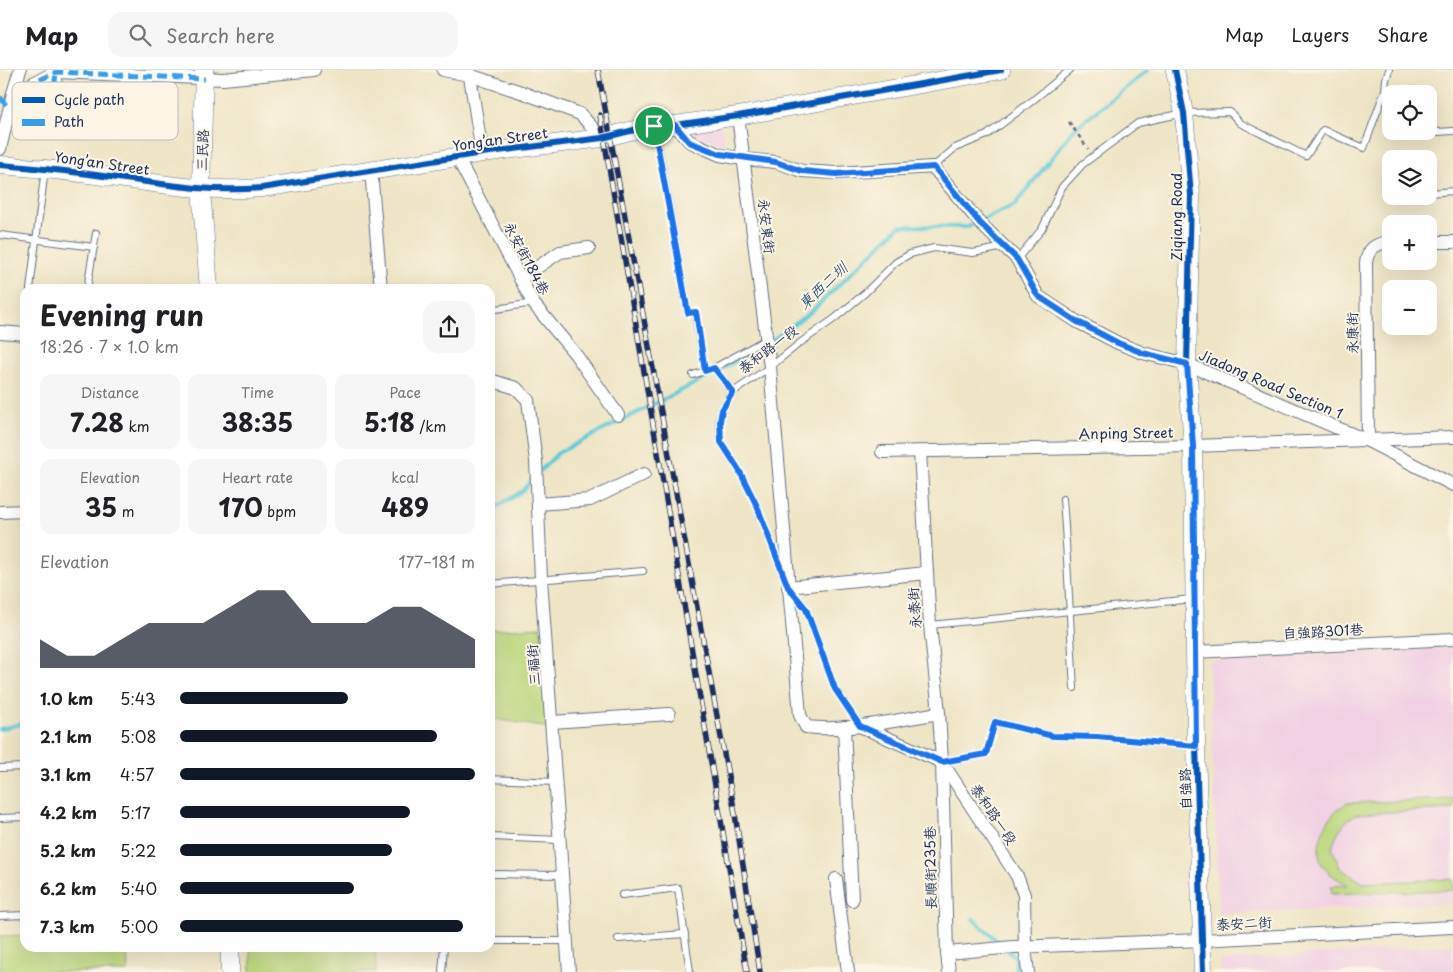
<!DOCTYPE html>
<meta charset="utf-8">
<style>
:root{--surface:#fff;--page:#f6f6f6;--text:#202124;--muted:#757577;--line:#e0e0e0;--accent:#111827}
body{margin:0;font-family:"Playpen Sans","LXGW WenKai TC",sans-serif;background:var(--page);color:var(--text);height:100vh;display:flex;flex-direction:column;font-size:19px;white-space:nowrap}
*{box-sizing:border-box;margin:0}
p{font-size:16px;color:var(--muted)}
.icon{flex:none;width:28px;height:28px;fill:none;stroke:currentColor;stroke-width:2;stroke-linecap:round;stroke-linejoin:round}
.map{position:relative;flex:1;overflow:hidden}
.sheet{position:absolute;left:20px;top:214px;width:475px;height:668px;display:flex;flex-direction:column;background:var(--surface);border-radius:15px;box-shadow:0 5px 20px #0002}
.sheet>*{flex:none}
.buttons{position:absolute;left:1382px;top:15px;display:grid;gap:10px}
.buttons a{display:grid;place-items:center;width:55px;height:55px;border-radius:10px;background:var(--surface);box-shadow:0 5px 20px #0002;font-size:25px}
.pin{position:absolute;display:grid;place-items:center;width:42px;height:42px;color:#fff;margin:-21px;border:2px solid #fff;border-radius:50%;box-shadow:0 1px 5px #0007}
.round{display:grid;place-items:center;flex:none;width:52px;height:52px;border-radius:15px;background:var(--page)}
.head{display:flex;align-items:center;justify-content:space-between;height:85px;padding:0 20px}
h1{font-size:28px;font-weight:700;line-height:38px}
.metrics{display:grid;grid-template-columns:repeat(3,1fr);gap:8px;height:85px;padding:5px 20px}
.metrics div{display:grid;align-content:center;border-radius:12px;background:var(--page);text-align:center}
.metrics b{font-size:25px;font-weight:700}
.metrics small{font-size:14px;font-weight:400}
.metrics p{font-size:14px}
.chart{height:140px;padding:10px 20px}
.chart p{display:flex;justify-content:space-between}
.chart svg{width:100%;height:90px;margin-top:5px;fill:var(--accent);opacity:.7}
ul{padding:0 20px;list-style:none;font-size:16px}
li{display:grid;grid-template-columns:80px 60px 1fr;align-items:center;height:38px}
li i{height:12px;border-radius:6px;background:var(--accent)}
header{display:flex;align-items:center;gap:30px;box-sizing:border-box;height:70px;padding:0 25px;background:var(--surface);border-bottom:1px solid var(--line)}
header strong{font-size:24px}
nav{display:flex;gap:28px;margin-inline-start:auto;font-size:18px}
.search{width:350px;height:45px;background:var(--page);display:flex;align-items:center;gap:12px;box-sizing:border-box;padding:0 18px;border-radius:15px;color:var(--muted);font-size:19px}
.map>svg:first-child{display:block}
.built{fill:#f1d0e3}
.green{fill:#bbd67c;stroke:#6b826d}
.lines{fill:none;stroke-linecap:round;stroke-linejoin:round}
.stream{stroke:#5dc8d7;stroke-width:4}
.lane-casing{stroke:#656f82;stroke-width:8}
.street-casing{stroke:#656f82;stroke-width:14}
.secondary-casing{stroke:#656f82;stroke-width:19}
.path{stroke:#656f82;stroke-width:2.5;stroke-dasharray:4 4;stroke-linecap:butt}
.lane{stroke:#fff;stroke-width:6}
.street{stroke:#fff;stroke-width:12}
.secondary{stroke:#fff;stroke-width:18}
.rail-casing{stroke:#1b2f5e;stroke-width:5.5}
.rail{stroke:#fcf5e5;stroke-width:4;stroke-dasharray:11;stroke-linecap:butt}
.quiet{stroke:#3b9de6;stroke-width:5;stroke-dasharray:10 5;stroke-linecap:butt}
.cycleway-casing{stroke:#fcf5e5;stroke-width:9}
.cycleway{stroke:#0057b8;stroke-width:6}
.route-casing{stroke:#fff;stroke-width:10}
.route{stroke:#1a73e8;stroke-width:6}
.labels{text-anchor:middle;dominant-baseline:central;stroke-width:4;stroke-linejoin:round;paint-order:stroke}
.street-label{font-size:14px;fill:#1b2f5e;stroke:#fcf5e5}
.water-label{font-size:15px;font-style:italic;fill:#2c557c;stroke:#fcf5e5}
.key{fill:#fcf5e5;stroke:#b8babc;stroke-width:1}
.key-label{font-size:14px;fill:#1b2f5e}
</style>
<header>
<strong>Map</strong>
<div class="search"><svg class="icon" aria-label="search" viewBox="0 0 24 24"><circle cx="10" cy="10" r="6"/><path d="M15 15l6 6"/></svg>Search here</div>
<nav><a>Map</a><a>Layers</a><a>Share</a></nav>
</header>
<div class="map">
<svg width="1453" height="902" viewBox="0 0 1453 902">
<rect width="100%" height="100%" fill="#fcf5e5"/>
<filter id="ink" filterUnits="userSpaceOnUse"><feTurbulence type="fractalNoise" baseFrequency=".02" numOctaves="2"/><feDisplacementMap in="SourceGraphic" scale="10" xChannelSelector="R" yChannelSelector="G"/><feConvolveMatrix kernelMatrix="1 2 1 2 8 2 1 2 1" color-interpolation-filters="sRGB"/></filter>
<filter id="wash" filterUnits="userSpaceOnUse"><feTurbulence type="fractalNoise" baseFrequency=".0096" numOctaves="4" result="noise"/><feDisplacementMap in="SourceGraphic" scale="20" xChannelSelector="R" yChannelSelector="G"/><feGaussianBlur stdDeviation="1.12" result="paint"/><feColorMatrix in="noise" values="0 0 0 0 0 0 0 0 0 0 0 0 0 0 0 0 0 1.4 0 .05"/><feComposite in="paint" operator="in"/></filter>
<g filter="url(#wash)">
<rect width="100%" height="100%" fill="#eee5c6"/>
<g class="built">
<polygon points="715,54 722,58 725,76 680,58"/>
<polygon points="1453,578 1453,833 1219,844 1209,591"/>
<polygon points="1453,875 1453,902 1221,902 1220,891"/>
</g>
<g class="green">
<polygon points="541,557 549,658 490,648 490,560"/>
<path d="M1453,729V739L1356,744C1341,754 1338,761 1332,778L1340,798L1363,813L1453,809V820L1332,824L1331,816L1348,815C1340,810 1329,805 1323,796C1313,781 1323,754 1335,742C1338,739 1343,736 1347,733Z"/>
<polygon points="25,865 25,876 127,876 128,902 0,902 0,866"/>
<polygon points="250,876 375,876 376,902 251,902"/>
</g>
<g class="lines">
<g class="stream">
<polyline points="982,150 1015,135 1074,59 1148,0"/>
<polyline points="770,272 812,241 900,156 967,157 976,153"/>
<polyline points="540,401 558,383 686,318 764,276"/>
<polyline points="490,441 521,422 534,408"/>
<polyline points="0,659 25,653"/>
<polyline points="973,849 1001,874"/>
<polyline points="1008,881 1016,887 1016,902"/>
</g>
</g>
</g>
<g filter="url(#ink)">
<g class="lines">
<defs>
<g id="lane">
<polyline points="655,57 688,243 695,242 705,301"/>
<polyline points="1422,63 1453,61"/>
<polyline points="933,97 955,78 987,65 1032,31 1070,0"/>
<polyline points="1429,123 1453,121"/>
<polyline points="0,165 94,177"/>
<polyline points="1017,189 1042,159 1062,117 1083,94 1138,53 1184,43 1230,42 1240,53 1306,86 1323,60 1364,78 1385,20 1386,9 1389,0"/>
<polyline points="30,219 45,99"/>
<polyline points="87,219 96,163"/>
<polyline points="490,240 533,233"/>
<polyline points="714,298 733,322"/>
<polyline points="693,305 714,298 766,269"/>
<path d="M1063,429C1068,492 1070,555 1074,618"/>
<polyline points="784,507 757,436 739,400 721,372 719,351 722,340 733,322 770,297 800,273 834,249 865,223 896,192 910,184 934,178 973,183 1005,177"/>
<polyline points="490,514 643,501"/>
<polyline points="791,520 806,539 835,619 860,656"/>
<polyline points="930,555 1193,529"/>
<polyline points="942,692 986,684 995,652 1053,666 1097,667 1194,676"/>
<polyline points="0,698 25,697"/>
<polyline points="490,709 556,712"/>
<polyline points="0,748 25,747"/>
<polyline points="490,767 560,770"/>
<polyline points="490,804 562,805"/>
<polyline points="622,825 678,818 690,902"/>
<polyline points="0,846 25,845"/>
<polyline points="618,869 685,864"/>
<polyline points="490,871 566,871"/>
<polyline points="442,902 444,876"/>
</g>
<g id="street">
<polyline points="443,0 469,5 521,22 580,44 602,68"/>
<polyline points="469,0 482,83"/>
<polyline points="13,23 56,2 223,9 314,0"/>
<polyline points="49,45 53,32 56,2"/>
<path d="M738,46L770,297L800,645L806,657C850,662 896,650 939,643"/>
<polyline points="675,55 689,71 720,85 743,89 776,92 802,101 836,103 933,97 980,153 1017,189 1038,226 1076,251 1118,273 1143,283 1187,294 1368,371 1453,415"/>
<polyline points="0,79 13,23 20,0"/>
<polyline points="457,87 533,233 576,285 618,345"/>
<polyline points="371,100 381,219"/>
<polyline points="1429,172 1453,172"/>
<polyline points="520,209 560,182 589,178"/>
<polyline points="0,262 25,264"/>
<polyline points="490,310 516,318 528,330 536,391 541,509 569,902"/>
<path d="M1368,371L1366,193C1368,178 1376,173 1391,172"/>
<polyline points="882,382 1193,376 1453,367"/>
<polyline points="920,382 930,555 939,643 942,692 947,883 949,902"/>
<polyline points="538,434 590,430 644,404"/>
<polyline points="0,442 25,441"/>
<polyline points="788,517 927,503"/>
<polyline points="1195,582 1453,569"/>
<polyline points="552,652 669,644"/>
<polyline points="860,656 942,692 1017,806 1024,825 1025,877 1028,902"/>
<polyline points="844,657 852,830"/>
<polyline points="836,809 848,902"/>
<polyline points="947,883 1014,877 1202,870 1453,857"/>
</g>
<g id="secondary">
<polyline points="204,0 201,119 209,219"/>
<polyline points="1175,0 1184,43 1191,125 1187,294 1193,376 1196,676 1203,902"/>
<path d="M0,95C42,98 84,103 125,109C173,116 214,122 262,118L482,83L602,68L654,55H675L738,46L1001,0"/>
<polyline points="230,876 230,902"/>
</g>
</defs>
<use href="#lane" class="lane-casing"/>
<use href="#street" class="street-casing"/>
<use href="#secondary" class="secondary-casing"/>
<polyline class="path" points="1069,52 1088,79"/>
<use href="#lane" class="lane"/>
<use href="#street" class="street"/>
<use href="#secondary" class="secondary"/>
<defs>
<g id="rail">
<polyline points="598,0 734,738 760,902"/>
<polyline points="600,45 747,902"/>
</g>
</defs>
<use href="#rail" class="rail-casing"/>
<use href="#rail" class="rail"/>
<g class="quiet">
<polyline points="13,23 56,2 205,9"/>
<polyline points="0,27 6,35 11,36"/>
<polyline points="49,45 53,32 56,2"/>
</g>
<defs>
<g id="cycleway">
<polyline points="1175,0 1184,43 1191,125 1187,294 1193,376 1196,676 1203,902"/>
<path d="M0,95C42,98 84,103 125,109C173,116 214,122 262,118L482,83L602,68L654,55H675L738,46L1001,0"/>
</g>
</defs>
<use href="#cycleway" class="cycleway-casing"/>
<use href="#cycleway" class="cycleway"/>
</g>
</g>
<g class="lines" filter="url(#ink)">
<defs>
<polygon id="route" points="675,55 689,72 720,84 776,92 802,101 836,104 934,97 980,153 1017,189 1038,226 1076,251 1118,273 1143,283 1187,294 1193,376 1196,676 1097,667 1053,666 995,652 986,684 942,692 860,656 835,619 806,539 788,517 757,436 739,400 721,372 720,351 722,340 733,322 714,298 705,301 696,242 688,243 654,56"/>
</defs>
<use href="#route" class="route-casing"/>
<use href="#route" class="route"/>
</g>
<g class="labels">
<g class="street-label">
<text transform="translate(500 69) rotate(-8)">Yong’an Street</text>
<text transform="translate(202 80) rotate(-88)">三民路</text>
<text transform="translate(102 93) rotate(8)">Yong’an Street</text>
<text transform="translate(1176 147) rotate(-90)">Ziqiang Road</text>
<text transform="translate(767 156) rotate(83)">永安東街</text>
<text transform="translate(527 188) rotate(62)">永安街184巷</text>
<text transform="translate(1352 263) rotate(-91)">永康街</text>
<text transform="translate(768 279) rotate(-37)">泰和路一段</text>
<text transform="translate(1271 314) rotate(23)">Jiadong Road Section 1</text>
<text transform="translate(1126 363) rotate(-1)">Anping Street</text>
<text transform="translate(914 538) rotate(-94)">永泰街</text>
<text transform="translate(1323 561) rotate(-3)">自強路301巷</text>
<text transform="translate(533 595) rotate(-94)">三福街</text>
<text transform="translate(1185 719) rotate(-92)">自強路</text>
<text transform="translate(994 744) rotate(56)">泰和路一段</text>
<text transform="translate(930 798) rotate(-91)">長順街235巷</text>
<text transform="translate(1244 853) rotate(-3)">泰安二街</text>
</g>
<g class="water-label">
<text transform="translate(822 215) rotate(-43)">東西二圳</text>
</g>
</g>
<rect x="12" y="12" width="166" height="58" rx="8" class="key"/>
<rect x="22" y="27" width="23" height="6" fill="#0057b8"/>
<rect x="22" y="49" width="23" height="7" fill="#3b9de6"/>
<g class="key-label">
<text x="54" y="35">Cycle path</text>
<text x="54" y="57">Path</text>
</g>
</svg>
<div class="buttons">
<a><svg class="icon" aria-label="locate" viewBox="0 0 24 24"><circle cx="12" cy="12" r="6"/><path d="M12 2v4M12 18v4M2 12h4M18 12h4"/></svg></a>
<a><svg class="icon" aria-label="layers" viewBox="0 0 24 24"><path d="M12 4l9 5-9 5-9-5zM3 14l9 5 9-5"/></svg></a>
<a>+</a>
<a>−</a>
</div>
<div class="pin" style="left:654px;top:56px;background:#1e9e55"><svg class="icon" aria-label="arrive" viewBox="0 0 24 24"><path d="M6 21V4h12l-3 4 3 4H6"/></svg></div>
<section class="sheet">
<div class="head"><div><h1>Evening run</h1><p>18:26 · 7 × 1.0 km</p></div><a class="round"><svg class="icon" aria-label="share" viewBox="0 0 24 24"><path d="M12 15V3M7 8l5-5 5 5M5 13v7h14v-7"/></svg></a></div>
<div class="metrics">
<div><p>Distance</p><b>7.28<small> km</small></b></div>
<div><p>Time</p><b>38:35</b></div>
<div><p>Pace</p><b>5:18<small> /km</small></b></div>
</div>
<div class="metrics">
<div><p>Elevation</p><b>35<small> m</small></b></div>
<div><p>Heart rate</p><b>170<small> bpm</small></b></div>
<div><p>kcal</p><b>489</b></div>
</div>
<div class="chart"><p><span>Elevation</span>177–181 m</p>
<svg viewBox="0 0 160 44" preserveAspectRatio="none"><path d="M0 44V30L10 38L20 38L30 30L40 22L50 22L60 22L70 14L80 6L90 6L100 22L110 22L120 22L130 14L140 14L150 22L160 30V44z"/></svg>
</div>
<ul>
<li><b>1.0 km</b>5:43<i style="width:57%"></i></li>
<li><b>2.1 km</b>5:08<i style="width:87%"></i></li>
<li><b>3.1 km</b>4:57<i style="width:100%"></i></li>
<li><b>4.2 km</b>5:17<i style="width:78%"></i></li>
<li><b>5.2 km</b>5:22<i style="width:72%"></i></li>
<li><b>6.2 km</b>5:40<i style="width:59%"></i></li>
<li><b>7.3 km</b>5:00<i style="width:96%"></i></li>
</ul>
</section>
</div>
